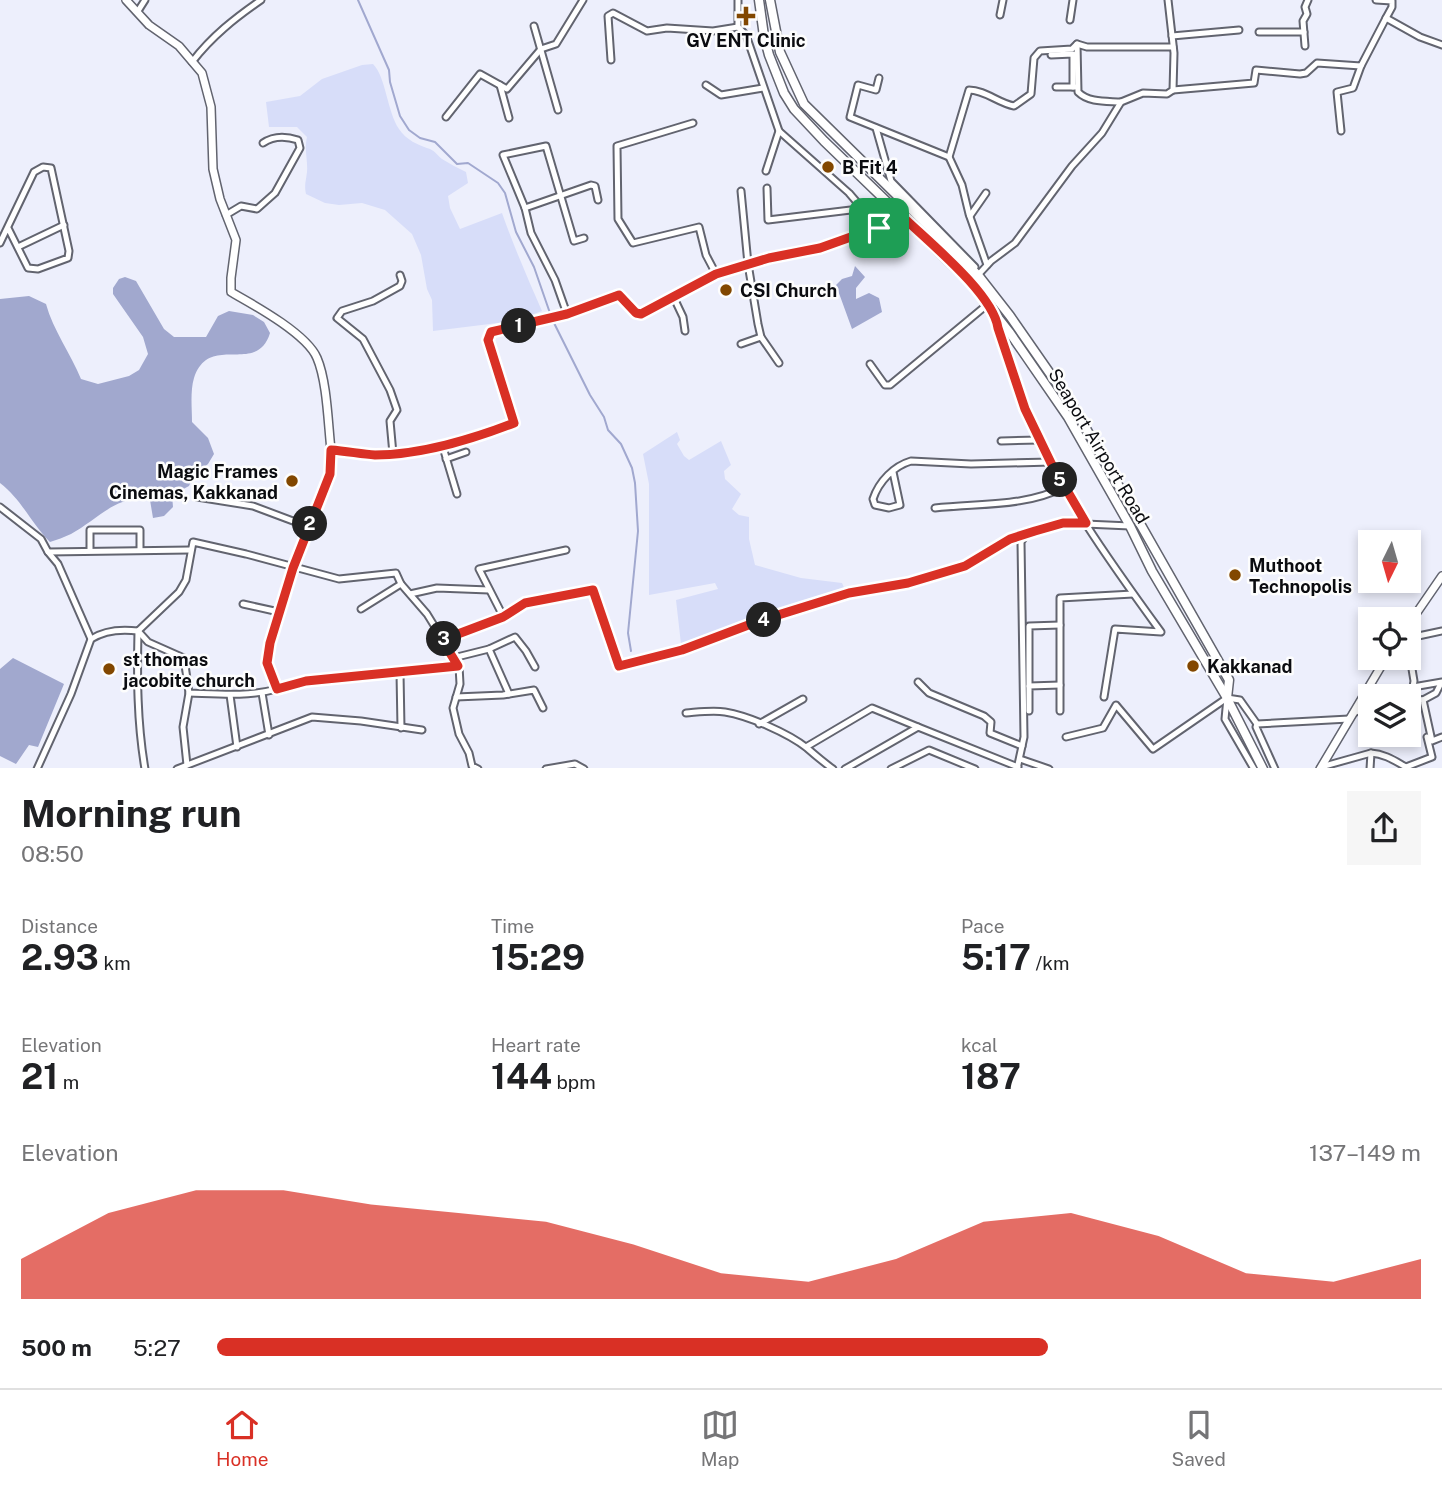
<!DOCTYPE html>
<meta charset="utf-8">
<style>
:root{--surface:#fff;--page:#f6f6f6;--text:#202124;--muted:#757577;--line:#e0e0e0;--accent:#d93025}
body{margin:0;font-family:"Public Sans",sans-serif;background:var(--page);color:var(--text);height:100vh;display:flex;flex-direction:column;font-size:26px;white-space:nowrap}
*{box-sizing:border-box;margin:0}
p{font-size:23px;color:var(--muted)}
.icon{flex:none;width:38px;height:38px;fill:none;stroke:currentColor;stroke-width:2;stroke-linecap:round;stroke-linejoin:round}
.map{position:relative;height:768px;overflow:hidden}
.sheet{display:flex;flex-direction:column;background:var(--surface);flex:1}
.sheet>*{flex:none}
.needle{width:46px;rotate:185deg}
.tools{position:absolute;left:1358px;top:530px;display:grid;gap:14px}
.tools a{display:grid;place-items:center;width:63px;height:63px;border-radius:0px;background:var(--surface);box-shadow:0 4px 10px #0003;font-size:35px}
.pin{position:absolute;display:grid;place-items:center;width:60px;height:60px;color:#fff;margin:-30px;border-radius:14px;box-shadow:0 4px 10px #0006}
.km{position:absolute;width:35px;height:35px;margin:-18px;border-radius:50%;background:#222;color:#fff;font-size:19px;line-height:35px;text-align:center}
.round{display:grid;place-items:center;flex:none;width:74px;height:74px;border-radius:0px;background:var(--page)}
.headline{display:flex;align-items:center;justify-content:space-between;height:119px;padding:0 21px}
h1{font-size:38px;font-weight:700;line-height:52px}
.figures{display:grid;grid-template-columns:repeat(3,1fr);gap:10px;height:119px;padding:7px 21px}
.figures div{display:grid;align-content:center}
.figures b{font-size:35px;font-weight:700}
.figures small{font-size:19px;font-weight:400}
.figures p{font-size:19px}
.chart{height:196px;padding:14px 21px}
.chart p{display:flex;justify-content:space-between}
.chart svg{width:100%;height:126px;margin-top:7px;fill:var(--accent);opacity:.7}
ul{padding:0 21px;list-style:none;font-size:23px}
li{display:grid;grid-template-columns:112px 84px 1fr;align-items:center;height:52px}
li i{height:18px;border-radius:9px;background:var(--accent)}
.tabs{display:flex;justify-content:space-around;align-items:center;height:98px;border-top:2px solid var(--line);background:var(--surface);font-size:19px;color:var(--muted)}
.tabs a{display:grid;justify-items:center;gap:4px}
.tabs .current{color:var(--accent)}
.map>svg:first-child{display:block}
.green{fill:#d7ddf9}
.forest{fill:#a1a8ce}
.water{fill:#a1a8cf}
.lines{fill:none;stroke-linecap:round;stroke-linejoin:round}
.stream{stroke:#a1a8cf;stroke-width:2}
.street-casing{stroke:#62646f;stroke-width:9}
.secondary-casing{stroke:#62646f;stroke-width:10}
.primary-casing{stroke:#62646f;stroke-width:11}
.street{stroke:#fff;stroke-width:5}
.secondary{stroke:#fff;stroke-width:7}
.primary{stroke:#fff;stroke-width:8}
.route-casing{stroke:#fff;stroke-width:14}
.route{stroke:#d93025;stroke-width:9}
.poi-dot{fill:#824700;stroke:#fdfdfd;stroke-width:2.5}
.labels{text-anchor:middle;dominant-baseline:central;stroke-width:5;stroke-linejoin:round;paint-order:stroke}
.poi-label{font-size:18px;font-weight:bold;fill:#0b0c10;stroke:#fdfdfd;text-anchor:start}
.street-label{font-size:18px;fill:#0b0c10;stroke:#fdfdfd}
</style>
<div class="map">
<svg width="1442" height="769" viewBox="0 0 1442 769">
<rect width="100%" height="100%" fill="#edeffc"/>
<g class="green">
<path d="M373,64C386,77 387,111 399,129C406,140 418,145 430,149C435,151 438,156 442,159C450,164 458,168 466,172L468,183L448,196L450,208L460,229L502,213C514,247 528,279 542,311L515,321L433,331L432,300L427,289L421,255L412,234L385,210L362,203L339,205L325,203L306,194C304,185 306,181 307,172C308,160 304,150 307,137L297,127H269L266,102L300,96L322,79L362,65Z"/>
<polygon points="677,432 680,440 677,444 684,456 689,460 721,441 731,465 724,471 725,479 741,494 732,509 739,515 749,517 749,539 755,565 801,578 842,583 846,592 778,611 681,644 676,600 718,589 715,583 649,595 649,484 643,454"/>
</g>
<g class="forest">
<path d="M125,277L136,281L164,329L174,337H206L218,316L229,311L253,315L264,322L270,333C257,376 209,332 194,378C190,391 192,409 192,422L208,438L214,454L208,464L194,475L189,486L172,495L173,507L164,516L153,518L150,500C118,493 97,520 71,534C64,537 57,540 50,542C31,523 22,500 0,483V299L29,296L46,304C53,330 71,354 81,379L98,384L129,376L139,370L148,354L143,337L113,294V288L119,279Z"/>
<polygon points="13,658 64,684 38,747 29,745 16,764 0,756 0,669"/>
</g>
<polygon class="water" points="855,266 865,277 856,288 856,299 869,293 879,298 882,312 852,329 836,285 842,279 852,276"/>
<g class="lines">
<g class="stream">
<polyline points="358,0 389,70 390,82 400,116 409,130 420,138 435,142 457,164 468,163 498,183 505,193 516,232 534,267 551,316"/>
<polyline points="553,321 590,395 604,417 608,430 621,444 632,468 635,483 638,531 628,633 631,651"/>
</g>
<defs>
<g id="street">
<polyline points="738,0 738,27 746,35 779,131 849,193 879,228"/>
<polyline points="1376,0 1392,1 1392,7 1386,18"/>
<polyline points="138,11 145,0"/>
<polyline points="1000,15 1003,0"/>
<polyline points="1070,20 1073,0"/>
<polyline points="534,26 558,110"/>
<polyline points="1259,32 1304,32"/>
<polyline points="1172,36 1239,30"/>
<path d="M1077,44L1078,92C1089,103 1107,101 1121,102"/>
<polyline points="1305,46 1303,21 1307,14 1305,7 1308,0"/>
<polyline points="1051,55 1073,54 1073,87"/>
<polyline points="611,60 608,16 613,13 647,31 667,28 713,31 738,27"/>
<path d="M192,62C212,36 235,18 261,0"/>
<polyline points="879,78 876,90 858,85 850,117 949,157"/>
<polyline points="500,85 509,118"/>
<polyline points="706,85 721,95 763,88"/>
<polyline points="1056,87 1075,87"/>
<polyline points="1173,90 1254,83 1256,70 1300,74 1306,73 1317,63 1361,66 1386,18 1420,37 1442,45"/>
<polyline points="446,117 480,74 507,89 541,49 556,44 583,0"/>
<polyline points="693,123 617,146 618,219 633,243 699,227 706,255 716,274"/>
<polyline points="876,128 891,181 975,267"/>
<polyline points="1341,131 1337,92 1353,88 1361,66"/>
<polyline points="766,171 779,131"/>
<polyline points="767,188 768,220 859,209 864,211"/>
<polyline points="741,191 748,264 758,324 761,337 779,363"/>
<polyline points="525,208 503,155 546,146 574,241 584,238"/>
<path d="M226,215L241,206L257,209L275,193L300,148L298,140C286,136 273,136 263,143"/>
<polyline points="970,216 986,193"/>
<polyline points="0,243 34,172 43,167 51,168 69,251 68,258 38,269 28,268 8,228"/>
<polyline points="18,247 64,225"/>
<path d="M987,265L969,214L962,185L949,157L969,90C985,90 998,103 1014,106L1031,94L1034,58L1040,51L1072,49L1077,44L1087,47H1173"/>
<polyline points="978,275 991,261 1015,243 1072,166 1102,133 1121,102 1143,93 1167,94 1173,90 1174,53 1168,0"/>
<polyline points="674,298 683,317 685,331"/>
<polyline points="567,314 555,280 531,233 525,208 591,185 595,186 598,200"/>
<path d="M997,319L998,328C1007,355 1014,383 1025,409C1058,490 1110,562 1161,632L1115,629L1104,697"/>
<polyline points="741,344 761,337"/>
<polyline points="870,364 885,385 890,385 988,304"/>
<polyline points="1001,441 1039,440"/>
<polyline points="442,444 457,494"/>
<polyline points="331,450 330,474 293,568 270,643 267,663 277,689 306,681 459,666"/>
<polyline points="393,454 390,421 397,410 390,390 363,339 337,318 342,311 373,301 400,286 402,281 400,275"/>
<polyline points="446,459 466,452"/>
<path d="M893,472L900,505L889,508L875,505L873,499C879,481 894,466 911,461L971,464L1051,462"/>
<polyline points="197,497 253,506 309,527"/>
<polyline points="0,507 41,539 48,552 58,564 91,639"/>
<path d="M935,508C978,503 1026,507 1064,487"/>
<polyline points="90,550 90,530 140,530 140,549"/>
<polyline points="48,552 190,550"/>
<polyline points="410,594 437,588 489,590"/>
<polyline points="243,604 279,612"/>
<polyline points="361,609 401,584"/>
<polyline points="503,616 479,569 566,550"/>
<path d="M138,631L148,642L184,658L189,693C218,694 248,697 277,689"/>
<path d="M138,631C137,677 137,722 145,769"/>
<polyline points="1409,638 1442,631"/>
<polyline points="442,640 503,616 525,603 593,590 619,666 683,650 759,621 849,593 908,583 965,566 1010,539 1025,536"/>
<polyline points="489,649 509,694"/>
<polyline points="453,658 489,649 515,637 526,651 535,667"/>
<polyline points="400,673 401,728"/>
<polyline points="918,682 929,693 984,716 991,722 990,733 1022,746"/>
<polyline points="1029,686 1029,626 1060,625"/>
<polyline points="1413,687 1442,682"/>
<polyline points="262,693 269,735"/>
<polyline points="230,695 237,747"/>
<polyline points="1393,696 1413,687 1414,681 1409,651"/>
<polyline points="456,697 503,695 534,690 543,708"/>
<polyline points="1409,698 1423,700 1432,741 1442,737"/>
<polyline points="1423,700 1436,693 1441,683"/>
<polyline points="1029,711 1029,686 1060,685"/>
<polyline points="1060,711 1060,598 1133,594"/>
<path d="M686,713C699,712 713,710 725,712C749,716 788,733 807,748C815,755 823,762 833,769"/>
<polyline points="1353,713 1370,707"/>
<polyline points="759,724 803,699"/>
<polyline points="1066,737 1103,728 1116,705 1153,749 1227,698"/>
<polyline points="806,747 872,708 918,727"/>
<polyline points="1020,759 1049,769"/>
<polyline points="187,765 183,727 189,693"/>
<path d="M1321,767L1371,753C1385,754 1395,761 1406,767L1432,757L1427,737"/>
<path d="M37,769L71,694L91,639C105,630 122,629 138,631L179,592L186,580L193,542L246,554L339,579L396,573L401,584L427,614L459,666L460,684L453,708L459,734L469,753L472,766L478,769"/>
<polyline points="177,769 312,717 361,721 422,730"/>
<polyline points="546,769 575,764 584,769"/>
<polyline points="845,769 918,727 1018,767"/>
<polyline points="891,769 929,750 975,769"/>
<polyline points="1017,769 1024,737 1021,542 1025,536 1063,523 1130,526"/>
<polyline points="1254,769 1225,719 1227,698 1240,700 1257,724"/>
<polyline points="1275,769 1256,727 1257,724 1349,719"/>
<polyline points="1370,769 1371,753"/>
</g>
<g id="secondary">
<path d="M126,0L149,25L179,46L202,73L211,107L213,169L220,199L236,240L231,278V292C254,305 307,334 317,358C327,381 328,423 331,450C346,451 361,454 375,455C421,455 471,439 514,423L488,340L491,333L567,314L619,295L636,313L641,314L716,274L769,258L820,248L904,218"/>
<polyline points="1409,624 1442,576"/>
<polyline points="1320,769 1386,658"/>
</g>
<g id="primary">
<polyline points="759,0 764,36 769,55 784,93 794,109 824,141 970,282 1010,333 1068,417 1130,526 1152,571 1227,698 1263,769"/>
<polyline points="770,0 780,52 804,104 978,275 1010,316 1076,411 1229,680 1227,698"/>
</g>
</defs>
<use href="#street" class="street-casing"/>
<use href="#secondary" class="secondary-casing"/>
<use href="#primary" class="primary-casing"/>
<use href="#street" class="street"/>
<use href="#secondary" class="secondary"/>
<use href="#primary" class="primary"/>
</g>
<g class="lines">
<defs>
<path id="route" d="M904,218C930,243 993,294 998,328L1025,409L1051,463L1086,523H1063L1035,531L1010,539L965,566L908,583L849,593L759,621L682,650L619,666L593,590L525,603L503,617L442,640L458,666L306,681L277,689L267,663L270,643L293,568L330,474L331,450C346,451 361,454 375,455C419,455 473,439 514,423L488,340L491,332L567,314L619,295L636,313L641,314L716,274L769,258L820,248Z"/>
</defs>
<use href="#route" class="route-casing"/>
<use href="#route" class="route"/>
</g>
<g class="poi-dot">
<path d="M742.5 5.5h7v7h7v7h-7v7h-7v-7h-7v-7h7z"/>
<circle cx="828" cy="167" r="7"/>
<circle cx="726" cy="290" r="7"/>
<circle cx="292" cy="481" r="7"/>
<circle cx="1235" cy="575" r="7"/>
<circle cx="1193" cy="666" r="7"/>
<circle cx="109" cy="669" r="7"/>
</g>
<g class="labels">
<g class="poi-label">
<text x="746" y="40" text-anchor="middle">GV ENT Clinic</text>
<text x="842" y="167">B Fit 4</text>
<text x="740" y="290">CSI Church</text>
<text x="278" y="471" text-anchor="end">Magic Frames<tspan x="278" dy="21">Cinemas, Kakkanad</tspan></text>
<text x="1249" y="565">Muthoot<tspan x="1249" dy="21">Technopolis</tspan></text>
<text x="123" y="659">st thomas<tspan x="123" dy="21">jacobite church</tspan></text>
<text x="1207" y="666">Kakkanad</text>
</g>
<g class="street-label">
<text transform="translate(1099 446) rotate(59)">Seaport Airport Road</text>
</g>
</g>
</svg>
<div class="tools">
<a><svg class="needle" viewBox="-14 -14 28 28"><path d="M0-13l5 13h-10z" fill="#e53935"/><path d="M0 13l5-13h-10z" fill="#757577"/></svg></a>
<a><svg class="icon" aria-label="locate" viewBox="0 0 24 24"><circle cx="12" cy="12" r="6"/><path d="M12 2v4M12 18v4M2 12h4M18 12h4"/></svg></a>
<a><svg class="icon" aria-label="layers" viewBox="0 0 24 24"><path d="M12 4l9 5-9 5-9-5zM3 14l9 5 9-5"/></svg></a>
</div>
<div class="pin" style="left:879px;top:228px;background:#1e9e55"><svg class="icon" aria-label="arrive" viewBox="0 0 24 24"><path d="M6 21V4h12l-3 4 3 4H6"/></svg></div>
<b class="km" style="left:519px;top:326px">1</b>
<b class="km" style="left:310px;top:524px">2</b>
<b class="km" style="left:444px;top:639px">3</b>
<b class="km" style="left:764px;top:620px">4</b>
<b class="km" style="left:1060px;top:480px">5</b>
</div>
<section class="sheet">
<div class="headline"><div><h1>Morning run</h1><p>08:50</p></div><a class="round"><svg class="icon" aria-label="share" viewBox="0 0 24 24"><path d="M12 15V3M7 8l5-5 5 5M5 13v7h14v-7"/></svg></a></div>
<div class="figures">
<div><p>Distance</p><b>2.93<small> km</small></b></div>
<div><p>Time</p><b>15:29</b></div>
<div><p>Pace</p><b>5:17<small> /km</small></b></div>
</div>
<div class="figures">
<div><p>Elevation</p><b>21<small> m</small></b></div>
<div><p>Heart rate</p><b>144<small> bpm</small></b></div>
<div><p>kcal</p><b>187</b></div>
</div>
<div class="chart"><p><span>Elevation</span>137–149 m</p>
<svg viewBox="0 0 160 44" preserveAspectRatio="none"><path d="M0 44V30L10 14L20 6L30 6L40 11L50 14L60 17L70 25L80 35L90 38L100 30L110 17L120 14L130 22L140 35L150 38L160 30V44z"/></svg>
</div>
<ul>
<li><b>500 m</b>5:27<i style="width:69%"></i></li>
</ul>
</section>
<nav class="tabs">
<a class="current"><svg class="icon" aria-label="home" viewBox="0 0 24 24"><path d="M3 11l9-7 9 7M6 9v11h12V9"/></svg>Home</a>
<a><svg class="icon" aria-label="map" viewBox="0 0 24 24"><path d="M3 6l6-2 6 2 6-2v14l-6 2-6-2-6 2zM9 4v14M15 6v14"/></svg>Map</a>
<a><svg class="icon" aria-label="saved" viewBox="0 0 24 24"><path d="M7 4h10v16l-5-4-5 4z"/></svg>Saved</a>
</nav>
